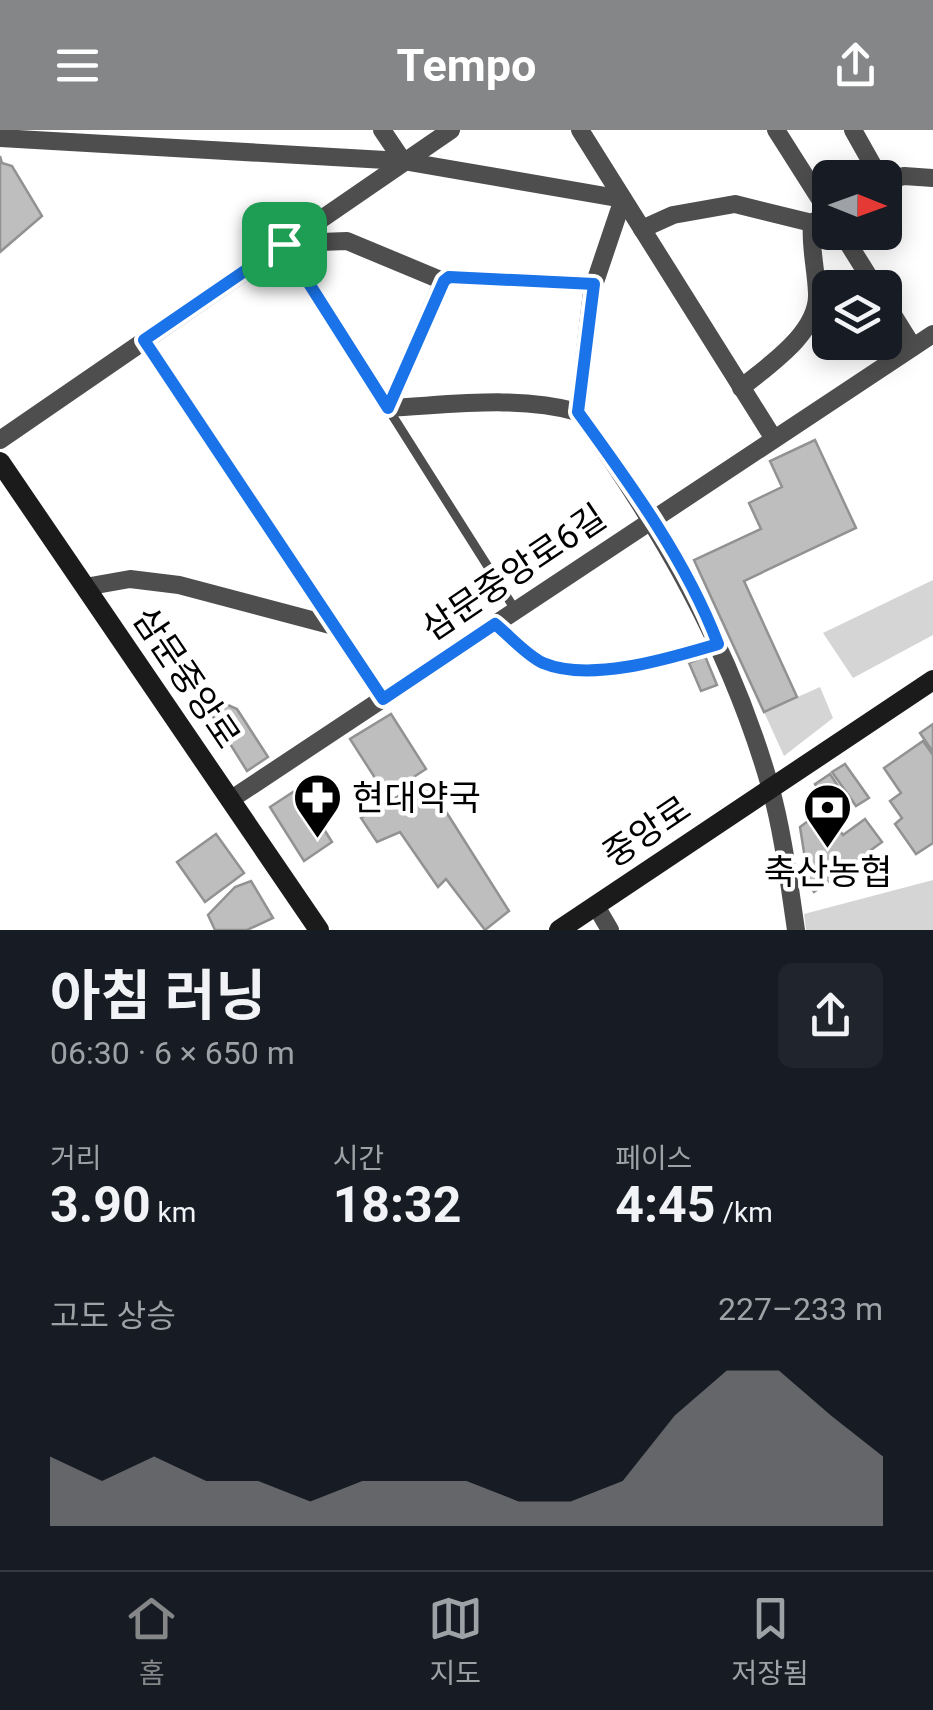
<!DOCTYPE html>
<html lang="ko">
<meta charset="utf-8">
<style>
:root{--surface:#171b24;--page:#20242c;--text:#f1f3f6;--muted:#9ea1a6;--line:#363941;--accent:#858687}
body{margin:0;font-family:Roboto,"Noto Sans KR",sans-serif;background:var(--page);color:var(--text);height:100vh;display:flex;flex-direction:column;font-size:38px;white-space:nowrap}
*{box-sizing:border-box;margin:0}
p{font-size:32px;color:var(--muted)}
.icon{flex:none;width:55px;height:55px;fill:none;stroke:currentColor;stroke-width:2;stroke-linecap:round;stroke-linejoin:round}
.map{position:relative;height:800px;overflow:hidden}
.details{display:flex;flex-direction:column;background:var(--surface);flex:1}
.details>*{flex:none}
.needle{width:65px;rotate:91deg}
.tools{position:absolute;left:812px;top:30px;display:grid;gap:20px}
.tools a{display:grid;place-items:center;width:90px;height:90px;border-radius:15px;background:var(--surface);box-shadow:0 5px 25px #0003;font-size:50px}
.pin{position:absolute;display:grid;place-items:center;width:85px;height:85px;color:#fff;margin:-42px;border-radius:20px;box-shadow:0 5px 15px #0006}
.round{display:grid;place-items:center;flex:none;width:105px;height:105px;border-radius:15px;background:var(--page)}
.summary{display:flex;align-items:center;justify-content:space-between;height:170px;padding:0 50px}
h1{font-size:55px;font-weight:700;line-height:75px}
.figures{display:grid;grid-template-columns:repeat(3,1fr);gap:15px;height:170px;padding:10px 50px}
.figures div{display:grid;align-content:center}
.figures b{font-size:50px;font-weight:700}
.figures small{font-size:28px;font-weight:400}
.figures p{font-size:28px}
.chart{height:280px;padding:20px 50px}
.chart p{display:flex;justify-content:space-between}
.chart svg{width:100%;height:180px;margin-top:10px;fill:var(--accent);opacity:.7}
header{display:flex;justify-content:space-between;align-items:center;height:130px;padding:0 50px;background:var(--accent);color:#fff;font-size:45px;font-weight:700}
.menu{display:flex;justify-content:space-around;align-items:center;height:140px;border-top:2px solid var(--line);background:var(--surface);font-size:28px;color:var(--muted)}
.menu a{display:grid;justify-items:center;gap:5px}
.menu .selected{color:var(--accent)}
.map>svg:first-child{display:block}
.green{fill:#d5d5d5}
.building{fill:#bebebe;stroke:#929292;stroke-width:2.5}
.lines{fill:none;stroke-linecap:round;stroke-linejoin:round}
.lane{stroke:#4e4e4e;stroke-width:9}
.street{stroke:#4e4e4e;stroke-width:18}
.secondary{stroke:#1b1b1b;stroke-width:20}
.route-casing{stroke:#fff;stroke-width:20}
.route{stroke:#1a73e8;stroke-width:12}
.labels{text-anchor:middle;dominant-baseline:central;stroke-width:9;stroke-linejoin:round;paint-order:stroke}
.street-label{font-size:35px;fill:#000;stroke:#fff}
.poi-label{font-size:35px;fill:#000;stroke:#fff;text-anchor:start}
</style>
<header><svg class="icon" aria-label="menu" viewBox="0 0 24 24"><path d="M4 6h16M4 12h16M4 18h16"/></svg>Tempo<svg class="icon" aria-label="share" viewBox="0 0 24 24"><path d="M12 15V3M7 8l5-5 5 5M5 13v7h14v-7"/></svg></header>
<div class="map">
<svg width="933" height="800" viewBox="0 0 933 800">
<rect width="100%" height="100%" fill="#fff"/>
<g class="green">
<polygon points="933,450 933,505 853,548 823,503"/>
<polygon points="820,557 833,588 784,626 764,582"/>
<polygon points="933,750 933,800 806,800 804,784"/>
</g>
<g class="building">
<polygon points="0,26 2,33 12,36 42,86 0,122"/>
<polygon points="815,310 856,398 744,451 797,567 764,582 694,430 761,399 749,373 782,357 770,331"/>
<polygon points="705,526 717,555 701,561 689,533"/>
<polygon points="221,572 237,579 268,627 247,641 209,580"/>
<polygon points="391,584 426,639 386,665 350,609"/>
<polygon points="933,594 933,622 920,603"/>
<polygon points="923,611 933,625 933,713 916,724 895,694 902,688 890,671 901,663 884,638"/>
<polygon points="845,634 869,668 856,676 832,642"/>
<polygon points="830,644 848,671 833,681 815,654"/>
<polygon points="426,650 509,781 485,800 446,749 438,757 400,702 377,712 361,688"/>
<polygon points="293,662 317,699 322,696 332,712 304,731 270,677"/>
<polygon points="824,679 843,705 865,689 882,712 814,762 809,754 800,697"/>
<polygon points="216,704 244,743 205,772 177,732"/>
<polygon points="251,751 273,788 247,800 215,800 208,785 235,757"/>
</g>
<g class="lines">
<g class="lane">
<polyline points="284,114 516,481"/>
<polyline points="144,210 383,569"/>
</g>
<g class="street">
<polyline points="382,0 403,31"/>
<polyline points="580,0 774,309"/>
<polyline points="776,0 830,85"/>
<polyline points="853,0 880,48"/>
<path d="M0,8L403,31L623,69L592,161L578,282C662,399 730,517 770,656C783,702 789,753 796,800"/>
<polyline points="885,51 904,46 933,48"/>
<polyline points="642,99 673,85 735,74 812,93"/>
<polyline points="300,102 320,112 347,111 443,151"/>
<polyline points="841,102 876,158"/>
<polyline points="885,172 913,217"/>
<path d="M741,258C769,235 819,202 817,163C816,138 810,117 812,93L830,82"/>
<path d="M578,282C517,265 450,275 388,278L443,151L449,147L594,154"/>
<polyline points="0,310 451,0"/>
<polyline points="85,457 130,449 179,455 334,496"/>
<path d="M495,494C510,507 526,525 544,533C591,553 670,528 718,514"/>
<polyline points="230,670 933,204"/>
<polyline points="596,776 610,800"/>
</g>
<g class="secondary">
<polyline points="0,332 319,800"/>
<polyline points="559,800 933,550"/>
</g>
</g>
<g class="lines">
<defs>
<path id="route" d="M284,114L388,278L444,151L449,147L594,154L578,282C631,355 686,430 718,514C670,528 591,553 543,533C526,525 510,506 495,494L383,569L144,210Z"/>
</defs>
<use href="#route" class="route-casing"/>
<use href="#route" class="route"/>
</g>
<defs>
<symbol id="pharmacy-pin" viewBox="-11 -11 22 30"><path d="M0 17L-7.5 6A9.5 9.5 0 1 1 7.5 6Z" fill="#000" stroke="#fff"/><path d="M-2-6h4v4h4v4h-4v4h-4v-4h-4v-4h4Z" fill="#fff"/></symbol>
<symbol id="bank-pin" viewBox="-11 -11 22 30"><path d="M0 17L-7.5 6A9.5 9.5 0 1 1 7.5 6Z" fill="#000" stroke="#fff"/><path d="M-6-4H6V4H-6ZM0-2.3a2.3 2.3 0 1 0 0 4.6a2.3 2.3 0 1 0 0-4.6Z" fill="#fff"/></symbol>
</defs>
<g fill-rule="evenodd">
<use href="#pharmacy-pin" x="290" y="640" width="55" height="75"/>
<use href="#bank-pin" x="800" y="650" width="55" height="75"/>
</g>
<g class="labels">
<g class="street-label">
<text transform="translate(514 443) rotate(-34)">삼문중앙로6길</text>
<text transform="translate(186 548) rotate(56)">삼문중앙로</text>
<text transform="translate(647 702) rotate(-34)">중앙로</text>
</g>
<g class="poi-label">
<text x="352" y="668">현대약국</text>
<text x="828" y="742" text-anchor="middle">축산농협</text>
</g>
</g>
</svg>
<div class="tools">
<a><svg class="needle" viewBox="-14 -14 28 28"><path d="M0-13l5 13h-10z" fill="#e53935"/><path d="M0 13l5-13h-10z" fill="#9ea1a6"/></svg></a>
<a><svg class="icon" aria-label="layers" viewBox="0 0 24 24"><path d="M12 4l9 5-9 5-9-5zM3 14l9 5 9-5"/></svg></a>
</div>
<div class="pin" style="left:284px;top:114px;background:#1e9e55"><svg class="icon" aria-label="arrive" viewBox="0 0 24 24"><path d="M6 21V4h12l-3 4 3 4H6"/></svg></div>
</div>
<section class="details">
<div class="summary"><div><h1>아침 러닝</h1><p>06:30 · 6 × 650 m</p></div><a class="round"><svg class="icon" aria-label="share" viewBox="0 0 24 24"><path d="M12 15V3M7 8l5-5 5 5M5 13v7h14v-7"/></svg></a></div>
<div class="figures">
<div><p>거리</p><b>3.90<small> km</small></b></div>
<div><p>시간</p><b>18:32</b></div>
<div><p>페이스</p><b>4:45<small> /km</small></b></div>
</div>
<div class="chart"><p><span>고도 상승</span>227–233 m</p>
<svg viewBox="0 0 160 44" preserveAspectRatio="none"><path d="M0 44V27L10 33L20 27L30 33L40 33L50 38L60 33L70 33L80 33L90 38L100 38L110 33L120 17L130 6L140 6L150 17L160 27V44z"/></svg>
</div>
</section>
<nav class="menu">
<a class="selected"><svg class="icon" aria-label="home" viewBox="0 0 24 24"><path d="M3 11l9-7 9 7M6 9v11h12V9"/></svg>홈</a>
<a><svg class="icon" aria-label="map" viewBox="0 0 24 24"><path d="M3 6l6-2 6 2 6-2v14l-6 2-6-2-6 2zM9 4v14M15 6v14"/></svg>지도</a>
<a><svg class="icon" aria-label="saved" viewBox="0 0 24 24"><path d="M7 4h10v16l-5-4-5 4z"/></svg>저장됨</a>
</nav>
